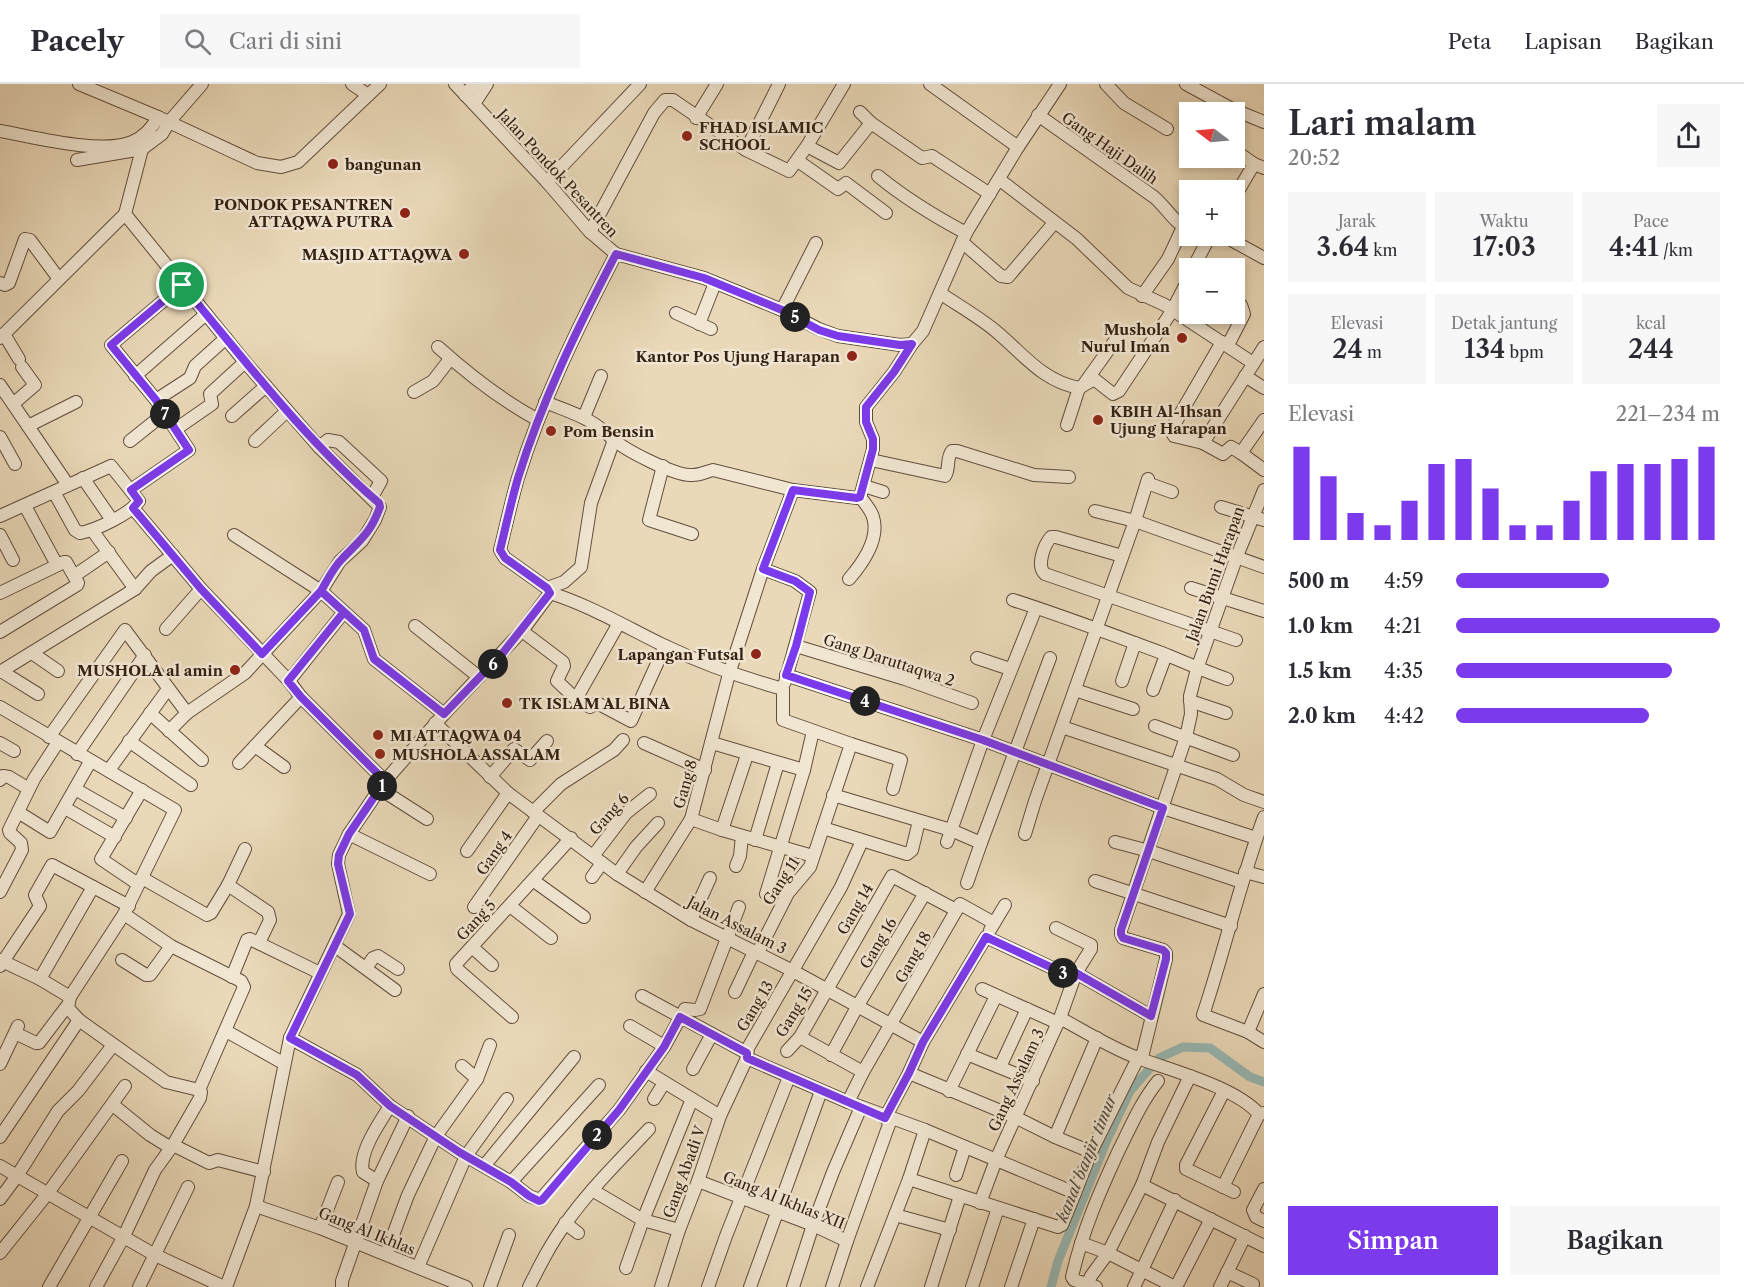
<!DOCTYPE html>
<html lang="id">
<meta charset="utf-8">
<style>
:root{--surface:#fff;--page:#f7f7f7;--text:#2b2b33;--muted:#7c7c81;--line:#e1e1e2;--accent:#7c3aed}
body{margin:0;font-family:"Libre Caslon Text",serif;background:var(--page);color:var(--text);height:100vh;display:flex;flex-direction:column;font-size:22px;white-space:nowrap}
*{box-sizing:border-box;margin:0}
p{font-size:20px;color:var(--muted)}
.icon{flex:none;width:33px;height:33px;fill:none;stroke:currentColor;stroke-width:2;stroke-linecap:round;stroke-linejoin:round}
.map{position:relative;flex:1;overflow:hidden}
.details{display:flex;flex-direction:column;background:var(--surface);width:480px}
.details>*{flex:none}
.needle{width:39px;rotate:286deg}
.tools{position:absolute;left:1179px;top:18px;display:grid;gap:12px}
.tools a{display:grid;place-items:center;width:66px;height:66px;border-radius:0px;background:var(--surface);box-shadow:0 3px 9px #0003;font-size:30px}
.pin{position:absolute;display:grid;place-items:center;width:51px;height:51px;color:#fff;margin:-26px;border:3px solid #fff;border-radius:50%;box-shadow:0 2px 6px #0007}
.km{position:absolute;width:30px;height:30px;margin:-15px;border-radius:50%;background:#222;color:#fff;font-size:16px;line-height:30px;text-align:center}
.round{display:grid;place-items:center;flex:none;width:63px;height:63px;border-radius:0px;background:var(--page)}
.headline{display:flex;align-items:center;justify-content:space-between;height:102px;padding:0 24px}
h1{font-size:33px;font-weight:600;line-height:45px}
.metrics{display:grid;grid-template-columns:repeat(3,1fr);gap:9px;height:102px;padding:6px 24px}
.metrics div{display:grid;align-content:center;border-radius:0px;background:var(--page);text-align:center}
.metrics b{font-size:26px;font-weight:600}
.metrics small{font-size:16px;font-weight:400}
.metrics p{font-size:16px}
.chart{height:168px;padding:12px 24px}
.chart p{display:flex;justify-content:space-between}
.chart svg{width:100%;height:108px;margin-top:6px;stroke:var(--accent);stroke-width:6}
.action{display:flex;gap:12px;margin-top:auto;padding:12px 24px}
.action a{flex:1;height:69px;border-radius:0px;background:var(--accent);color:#fff;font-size:24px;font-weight:600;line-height:69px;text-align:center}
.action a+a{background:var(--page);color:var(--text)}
ul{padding:0 24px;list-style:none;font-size:20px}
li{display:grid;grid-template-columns:96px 72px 1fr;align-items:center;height:45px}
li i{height:15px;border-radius:8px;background:var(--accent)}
header{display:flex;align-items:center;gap:36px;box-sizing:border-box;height:84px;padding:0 30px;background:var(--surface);border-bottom:2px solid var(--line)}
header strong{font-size:28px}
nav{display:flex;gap:33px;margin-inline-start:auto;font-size:21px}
.search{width:420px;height:54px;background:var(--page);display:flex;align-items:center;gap:15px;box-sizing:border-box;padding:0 21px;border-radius:0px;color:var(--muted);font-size:22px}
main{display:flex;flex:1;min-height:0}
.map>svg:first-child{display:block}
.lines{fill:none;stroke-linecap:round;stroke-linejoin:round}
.canal{stroke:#98b9b4;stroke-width:9}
.minor-casing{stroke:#624e3c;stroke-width:14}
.minor{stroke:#f1e6d2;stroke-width:12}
.route-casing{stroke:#fff;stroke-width:12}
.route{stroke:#7c3aed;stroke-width:8}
.poi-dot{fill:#8f2418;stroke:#f1e6d2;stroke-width:2}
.labels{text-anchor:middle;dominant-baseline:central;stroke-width:5;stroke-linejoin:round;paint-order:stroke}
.poi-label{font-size:15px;font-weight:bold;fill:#342013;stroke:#f1e6d2;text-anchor:start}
.street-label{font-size:15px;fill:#342013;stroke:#f1e6d2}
.water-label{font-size:16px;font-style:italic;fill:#524e43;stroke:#f1e6d2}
</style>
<header>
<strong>Pacely</strong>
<div class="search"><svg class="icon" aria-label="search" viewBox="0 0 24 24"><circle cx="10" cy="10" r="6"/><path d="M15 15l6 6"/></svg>Cari di sini</div>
<nav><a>Peta</a><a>Lapisan</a><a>Bagikan</a></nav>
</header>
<main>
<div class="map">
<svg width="1264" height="1203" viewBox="0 0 1264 1203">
<rect width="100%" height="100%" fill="#ead9b9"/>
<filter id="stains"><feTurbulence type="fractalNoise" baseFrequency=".00333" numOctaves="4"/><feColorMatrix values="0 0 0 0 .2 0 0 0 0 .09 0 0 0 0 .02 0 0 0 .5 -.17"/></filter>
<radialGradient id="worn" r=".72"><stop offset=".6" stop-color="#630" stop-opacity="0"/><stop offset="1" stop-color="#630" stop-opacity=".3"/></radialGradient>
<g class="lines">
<polyline class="canal" points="1051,1203 1058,1177 1106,1058 1130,1007 1159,974 1183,963 1210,964 1250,993 1264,998"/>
<defs>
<g id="minor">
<polyline points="79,0 158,33 257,79 281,83 298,78 380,0"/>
<polyline points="352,0 368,11"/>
<polyline points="455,0 547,98 590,148 616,170 704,194 782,226 819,245 838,252 900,261 912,260 923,247 966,149 1018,63 1060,0"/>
<polyline points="930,0 1018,63"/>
<polyline points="1106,0 1124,19 1167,45"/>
<polyline points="1186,0 1232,25 1264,38"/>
<polyline points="465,11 474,0"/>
<polyline points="474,20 487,0"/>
<polyline points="860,28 871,39"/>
<path d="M1038,31L1154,113C1167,124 1173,138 1190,146"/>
<polyline points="696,34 717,0"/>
<path d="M0,47C34,53 101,71 132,58C144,53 152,44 158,33"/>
<polyline points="807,62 839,79 871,39 922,74 932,72 990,110"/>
<polyline points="746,66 779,0"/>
<polyline points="1234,66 1254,80"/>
<polyline points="77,76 142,65 162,50 169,38 202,0"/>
<polyline points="798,77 838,105 846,99 886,129"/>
<path d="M878,92C906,115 934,132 966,149"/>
<polyline points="1000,96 1077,155 1128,204 1165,221 1253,279"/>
<polyline points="547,98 640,0"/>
<polyline points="1234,114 1254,80 1264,84"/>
<polyline points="125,130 245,278 319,363 380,423 375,436 362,457 340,477 321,507 245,589 187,629 169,647"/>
<polyline points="590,148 654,29 665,16 673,16 746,66 789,87 807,62 844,0"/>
<polyline points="1224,152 1264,174"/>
<polyline points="962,158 1001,192 1008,193 1054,139"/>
<polyline points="1193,184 1210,152"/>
<polyline points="0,199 5,201 9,199 25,155 30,156 59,195"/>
<path d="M940,209C959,222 981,234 998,249C1025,272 1043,297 1079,304L1094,295L1113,310L1119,307L1172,227L1190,192"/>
<polyline points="1142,212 1168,175 1183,143"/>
<polyline points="782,226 816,159"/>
<polyline points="676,229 711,245"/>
<polyline points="699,240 715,199"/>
<polyline points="4,250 19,275"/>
<polyline points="0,254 125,130 142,65"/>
<polyline points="1222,258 1171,346 1174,352 1203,359 1264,263"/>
<polyline points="1228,261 1244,230 1241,221"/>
<path d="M438,263C468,290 503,317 538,336"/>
<polyline points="135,292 206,230"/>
<polyline points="1245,292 1264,304"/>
<polyline points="1084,300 1119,251 1119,247"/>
<polyline points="0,301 68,401"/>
<polyline points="414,308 433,297 450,275"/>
<polyline points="156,316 190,294 195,282 226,254"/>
<path d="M545,318C575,330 590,333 614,356L591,419L581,483L564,498L547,504"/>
<polyline points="13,320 35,301 22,283"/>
<polyline points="232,332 266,302"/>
<polyline points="584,333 601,292"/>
<polyline points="1264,336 1241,369 1264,386"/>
<polyline points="1067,341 1079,304"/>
<polyline points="28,342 76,318"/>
<polyline points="176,345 212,320 210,310 245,278"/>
<polyline points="0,353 15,380"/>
<path d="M614,356C627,367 674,391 690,391C699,392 705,388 713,386L793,406L857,414L860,413"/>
<polyline points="130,357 165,329"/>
<polyline points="255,357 287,327"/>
<polyline points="1203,359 1223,370 1231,363 1241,369"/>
<polyline points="319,363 328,356 339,358 381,397 372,413"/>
<path d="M871,376L945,392C950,385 946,374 952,367H957L1034,391L1069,393"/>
<polyline points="663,382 649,436 692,450"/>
<polyline points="83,394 112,436"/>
<polyline points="1147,399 1172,408"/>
<polyline points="864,402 883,408"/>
<polyline points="131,406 189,366 156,316 111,261 182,201"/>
<polyline points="860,413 873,365 873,355 866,338 866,323 894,288 912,260"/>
<polyline points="25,422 57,481"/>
<polyline points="1221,423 1264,436"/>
<polyline points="133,424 201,505 289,597 301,613 385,697"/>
<polyline points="1095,427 1135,437 1264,483"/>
<path d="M0,432L111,382L139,417C130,430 96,446 80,449L75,446L54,408"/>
<polyline points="92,446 135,505"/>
<polyline points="0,451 13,476"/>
<polyline points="234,451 321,507 364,546 374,575 444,630"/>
<path d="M1122,472L1056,453H1051C1044,461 1036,482 1045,490L1236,556"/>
<polyline points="763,485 795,497 810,508 785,598"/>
<polyline points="74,492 109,468"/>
<path d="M849,495C862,480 880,455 873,433C871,426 865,419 860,413"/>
<polyline points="1191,504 1264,527"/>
<polyline points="0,509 64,478 66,478 78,499 77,501 0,548"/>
<path d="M550,509C589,521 626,543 663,561C703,580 740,593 783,605V636L851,660L810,783L788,809L757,870"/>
<path d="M1013,516C1063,532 1113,551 1162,569C1184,578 1204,587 1227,595"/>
<polyline points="415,542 479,593"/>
<polyline points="166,545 201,505"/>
<polyline points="522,547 563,578 564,582 557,597 576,615 590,623 597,619 631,637 665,562"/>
<polyline points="796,562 905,595 972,619"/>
<polyline points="32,569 58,587"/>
<polyline points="977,574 1010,585"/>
<polyline points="1,587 38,610"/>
<polyline points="0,588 135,505 151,487 173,471"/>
<polyline points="786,591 983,656 1163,724 1256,754"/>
<polyline points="289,597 344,528"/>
<polyline points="1122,597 1135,559"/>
<polyline points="1075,606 1133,625"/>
<polyline points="1153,606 1166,571"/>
<polyline points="576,615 619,539"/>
<polyline points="1190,617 1226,629"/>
<polyline points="0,623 175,726 124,830 171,862 241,897 244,903 199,1006 201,1008 200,1014 173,1061 155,1086 124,1152 96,1203"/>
<polyline points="150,629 202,676"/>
<polyline points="435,639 508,709 617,790 691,836 793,887 923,958 909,989 885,1034"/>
<polyline points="1155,642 1233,671"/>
<polyline points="1062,643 1217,695 1244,711 1264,718"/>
<polyline points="49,653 125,546 187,629"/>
<polyline points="129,657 191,701"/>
<polyline points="0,659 14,667"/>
<polyline points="644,659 705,686"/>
<polyline points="712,659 804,686"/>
<polyline points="851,660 901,676 893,705"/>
<polyline points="255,662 284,683"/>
<polyline points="77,670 145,571"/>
<polyline points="239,679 301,613"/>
<polyline points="109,686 168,605"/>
<polyline points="490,693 514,665 530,676 547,657"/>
<polyline points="0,696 3,692 9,693 29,705"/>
<polyline points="75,705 126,734"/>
<polyline points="380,705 427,735"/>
<polyline points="833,711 951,746 981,759 1050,574"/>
<polyline points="65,724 115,753"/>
<polyline points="18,728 50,748 90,678"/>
<polyline points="533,728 561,700 614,666 623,656"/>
<path d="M1264,733C1240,798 1225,865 1203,931L1248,948L1264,958"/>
<polyline points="691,735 722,746 813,772"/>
<polyline points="823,744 907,770 912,766 919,737"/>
<polyline points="722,746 747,671"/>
<polyline points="349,750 430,790"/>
<polyline points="1025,750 1035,717 1135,437 1148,395"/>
<polyline points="755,756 778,679"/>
<polyline points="947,758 983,656 1036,524"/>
<polyline points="1115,758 1149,767 1242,798"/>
<polyline points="245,765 228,801 268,828 270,836 259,859"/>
<polyline points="467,767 508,709"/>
<polyline points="593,772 626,729 650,710"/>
<polyline points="736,782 740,772 742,752"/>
<polyline points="1245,788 1264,793"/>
<polyline points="617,790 636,763 658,739"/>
<polyline points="592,793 602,779"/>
<polyline points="142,794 207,831 211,829 228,801"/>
<polyline points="534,797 584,833"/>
<polyline points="1095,797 1231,842"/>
<polyline points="967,799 981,759"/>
<polyline points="138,800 101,775 142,706"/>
<polyline points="0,808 22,766 21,759 10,749 9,746 34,695 58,658"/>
<polyline points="645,808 691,735 729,590 763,485 793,406"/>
<polyline points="766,810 804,686 813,647"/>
<polyline points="510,822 551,854"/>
<polyline points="474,823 538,732"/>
<polyline points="691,836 710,794"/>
<polyline points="1056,844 1091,861 1091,865 1076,889 1060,934"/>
<polyline points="990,846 1005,821"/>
<polyline points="335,862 395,906"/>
<polyline points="472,863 492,881"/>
<polyline points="0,876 40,895 70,913 68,924 79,936 166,998 199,1006"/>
<polyline points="122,876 146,891 150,891 171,862"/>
<polyline points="0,882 40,822 35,811 52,781 129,822"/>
<polyline points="366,884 373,874 378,872 398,885"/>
<polyline points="1076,889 1151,932"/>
<polyline points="232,893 247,856 250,855 320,889"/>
<polyline points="40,895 93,803"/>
<polyline points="982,905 1058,939"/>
<polyline points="735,908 754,868"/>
<polyline points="642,912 747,969"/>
<polyline points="70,913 124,830"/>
<polyline points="512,933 457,885 456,880 571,754"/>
<polyline points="630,942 664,962"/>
<polyline points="226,947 283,979"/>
<polyline points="1248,948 1264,910"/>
<polyline points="15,949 36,959 39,959 67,922"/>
<polyline points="800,953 863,988"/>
<polyline points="290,954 357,991 390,1022 459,1068 511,1098 529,1112 540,1116 619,1026 664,963 685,925 695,926 700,925 739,823"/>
<polyline points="923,958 986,853 1074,894"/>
<polyline points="787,967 800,953 892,792 956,826"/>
<polyline points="967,970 1033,997"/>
<polyline points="831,971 857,923 925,809"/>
<polyline points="747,974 848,1018 925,1046 1075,1109 1091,1068 1138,974 1143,969 1166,875 1166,869 1163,866 1123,854 1121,850 1121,846 1186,653 1191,630 1190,612 1197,585 1237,472 1264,406"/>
<polyline points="747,974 748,964 841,803 862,757"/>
<polyline points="0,980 18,942"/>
<polyline points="1000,983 1027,925"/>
<polyline points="693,985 712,950"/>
<polyline points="646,987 720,1032"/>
<polyline points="909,989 1015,1033 1055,1053 1097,954"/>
<polyline points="477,995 490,961"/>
<polyline points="949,1007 996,912"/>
<polyline points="1224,1007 1186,1081 1186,1085 1234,1108"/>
<polyline points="654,1015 664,999"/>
<polyline points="848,1018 863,988 960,820 994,839"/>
<polyline points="113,1021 150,1051 171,1064"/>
<polyline points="0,1053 79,936"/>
<polyline points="1055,1053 1091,1068"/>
<polyline points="173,1061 209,1079 218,1076 264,1088"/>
<polyline points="0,1082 155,1171 224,1203"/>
<polyline points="484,1082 574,973"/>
<polyline points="956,1091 965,1063"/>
<polyline points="909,1095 1058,1143 1062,1141 1075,1109"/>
<path d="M377,1097L363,1088C358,1069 380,1038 390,1022"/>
<polyline points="698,1097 813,1141 847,1157 832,1203"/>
<polyline points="511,1098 599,1001"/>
<polyline points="1142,1101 1264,1162"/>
<polyline points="1223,1103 1259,1030"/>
<polyline points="1264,1105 1253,1126 1256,1133 1264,1137"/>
<polyline points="592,1106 643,1136 679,1146"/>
<polyline points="0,1115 17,1092 58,1027 78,1007 113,961"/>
<path d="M980,1119L996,1076L1060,934C1086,948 1111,964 1138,974C1173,987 1235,1003 1259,1030L1264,1029"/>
<polyline points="256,1122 320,1144 466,1203"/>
<polyline points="895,1131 950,1146"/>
<polyline points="565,1139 578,1149"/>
<polyline points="320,1144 338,1098"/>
<polyline points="847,1157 891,1035"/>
<polyline points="1081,1159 1108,1169 1175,1203"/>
<polyline points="0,1169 48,1109 125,1002"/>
<polyline points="386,1170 408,1111 436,1052 477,995 462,982"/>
<polyline points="418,1183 466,1072 507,1015"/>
<polyline points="626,1184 643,1136 692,1015"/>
<polyline points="1227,1188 1253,1200"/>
<polyline points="1088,1199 1091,1192 1108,1169 1142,1101 1158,1058 1190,992"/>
<polyline points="49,1203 122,1077"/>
<polyline points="139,1203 188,1103"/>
<path d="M226,1203L256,1122L290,954L349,830L338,780L339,771L349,750L385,697L444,630L522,547L550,509L547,504L505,474L500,466C506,442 511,418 518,394C542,316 578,243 616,170"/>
<polyline points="342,1203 342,1197 377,1097 408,1032"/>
<polyline points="490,1203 509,1151"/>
<path d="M529,1203C540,1181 551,1159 566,1139C590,1105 621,1075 649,1045"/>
<polyline points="661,1203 679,1146 698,1097 720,1032 747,974"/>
<polyline points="708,1203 726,1152 789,993"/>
<polyline points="750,1203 821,1007"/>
<polyline points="793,1203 813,1141 833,1088 861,1023"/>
<polyline points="867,1203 909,1095 925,1046"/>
<polyline points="931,1203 960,1112"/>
<polyline points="972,1203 998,1124"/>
<polyline points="1011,1203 1034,1135"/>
<path d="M1096,1203L1074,1196L1072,1193C1082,1148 1100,1107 1119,1066C1131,1042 1141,1018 1158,997"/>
<polyline points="1134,1203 1175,1116"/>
<polyline points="1176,1203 1211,1135"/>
<polyline points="1220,1203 1245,1152"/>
</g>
</defs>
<use href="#minor" class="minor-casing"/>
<use href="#minor" class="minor"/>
</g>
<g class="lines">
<defs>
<path id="route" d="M182,201C245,276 304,355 379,419L380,423C370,450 361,455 342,475C333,484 327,497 321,507L344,528L288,597L301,613L385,697L349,750L339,771L338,780L350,830L290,954L357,991L390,1022L459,1068L511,1098L529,1112L539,1117L542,1116L619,1026L664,963L680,933L747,969V974L885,1034L909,989L923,958L986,853L1074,894L1076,889L1151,932L1166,875V869L1163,866L1123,854L1121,850V846L1163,724L983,656L786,591L796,562L810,508L795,497L763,485L793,406L857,414L860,413L873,365V355L866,338V323L894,288L912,260L900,261L838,252L819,246L782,226L704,194L616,170C578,243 542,316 518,394C511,418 506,442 500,466L505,474L547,504L550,509L502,570L444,630L374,575L364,546L321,507L262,570L201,505L133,424L139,417L131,406L189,366L156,316L111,261L182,201"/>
</defs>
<use href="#route" class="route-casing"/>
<use href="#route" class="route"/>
</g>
<g class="poi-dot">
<circle cx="687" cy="52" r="6"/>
<circle cx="333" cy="80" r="6"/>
<circle cx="405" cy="129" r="6"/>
<circle cx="464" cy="170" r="6"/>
<circle cx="1182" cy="254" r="6"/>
<circle cx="852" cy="272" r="6"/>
<circle cx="1098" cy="336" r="6"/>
<circle cx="551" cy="347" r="6"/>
<circle cx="756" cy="570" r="6"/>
<circle cx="235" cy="586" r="6"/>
<circle cx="507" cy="619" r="6"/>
<circle cx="378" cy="651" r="6"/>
<circle cx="380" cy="670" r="6"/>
</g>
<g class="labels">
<g class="poi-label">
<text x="699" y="43">FHAD ISLAMIC<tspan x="699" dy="17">SCHOOL</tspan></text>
<text x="345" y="80">bangunan</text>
<text x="393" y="120" text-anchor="end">PONDOK PESANTREN<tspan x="393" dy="17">ATTAQWA PUTRA</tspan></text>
<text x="452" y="170" text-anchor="end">MASJID ATTAQWA</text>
<text x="1170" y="245" text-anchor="end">Mushola<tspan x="1170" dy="17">Nurul Iman</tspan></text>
<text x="840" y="272" text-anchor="end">Kantor Pos Ujung Harapan</text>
<text x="1110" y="327">KBIH Al-Ihsan<tspan x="1110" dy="17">Ujung Harapan</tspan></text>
<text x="563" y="347">Pom Bensin</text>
<text x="744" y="570" text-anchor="end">Lapangan Futsal</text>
<text x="223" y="586" text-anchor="end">MUSHOLA al amin</text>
<text x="519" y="619">TK ISLAM AL BINA</text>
<text x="390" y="651">MI ATTAQWA 04</text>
<text x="392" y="670">MUSHOLA ASSALAM</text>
</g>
<g class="street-label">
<text transform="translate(1110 64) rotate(35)">Gang Haji Dalih</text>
<text transform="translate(558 89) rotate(47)">Jalan Pondok Pesantren</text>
<text transform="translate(1215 490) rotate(-70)">Jalan Bumi Harapan</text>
<text transform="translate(889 576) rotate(18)">Gang Daruttaqwa 2</text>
<text transform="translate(685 700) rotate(-74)">Gang 8</text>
<text transform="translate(609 730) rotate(-48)">Gang 6</text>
<text transform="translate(494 769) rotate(-55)">Gang 4</text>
<text transform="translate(781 797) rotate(-57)">Gang 11</text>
<text transform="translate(855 825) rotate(-60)">Gang 14</text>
<text transform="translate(476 836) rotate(-47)">Gang 5</text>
<text transform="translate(737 841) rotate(27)">Jalan Assalam 3</text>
<text transform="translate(878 859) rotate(-59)">Gang 16</text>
<text transform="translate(913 873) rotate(-60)">Gang 18</text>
<text transform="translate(755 922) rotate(-59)">Gang 13</text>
<text transform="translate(794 928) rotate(-58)">Gang 15</text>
<text transform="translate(1016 996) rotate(-65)">Gang Assalam 3</text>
<text transform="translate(684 1088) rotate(-70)">Gang Abadi V</text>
<text transform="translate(784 1116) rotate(22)">Gang Al Ikhlas XII</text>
<text transform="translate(367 1147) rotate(22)">Gang Al Ikhlas</text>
</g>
<g class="water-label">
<text transform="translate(1086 1074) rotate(-68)">kanal banjir timur</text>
</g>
</g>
<rect width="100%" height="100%" filter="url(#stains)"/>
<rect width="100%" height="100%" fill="url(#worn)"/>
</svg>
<div class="tools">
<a><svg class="needle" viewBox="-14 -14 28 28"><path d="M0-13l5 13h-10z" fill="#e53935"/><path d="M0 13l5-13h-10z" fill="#7c7c81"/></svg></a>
<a>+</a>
<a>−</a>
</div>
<div class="pin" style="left:182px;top:201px;background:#1e9e55"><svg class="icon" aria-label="arrive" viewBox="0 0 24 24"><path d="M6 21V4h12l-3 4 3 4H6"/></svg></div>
<b class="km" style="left:382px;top:702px">1</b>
<b class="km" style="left:597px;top:1051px">2</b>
<b class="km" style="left:1063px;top:889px">3</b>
<b class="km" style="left:865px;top:617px">4</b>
<b class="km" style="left:795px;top:233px">5</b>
<b class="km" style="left:493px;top:580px">6</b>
<b class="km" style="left:165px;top:330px">7</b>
</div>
<section class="details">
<div class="headline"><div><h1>Lari malam</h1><p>20:52</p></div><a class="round"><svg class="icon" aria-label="share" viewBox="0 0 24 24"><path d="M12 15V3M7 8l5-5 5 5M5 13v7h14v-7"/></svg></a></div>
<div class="metrics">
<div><p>Jarak</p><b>3.64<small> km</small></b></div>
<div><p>Waktu</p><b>17:03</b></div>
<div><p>Pace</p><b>4:41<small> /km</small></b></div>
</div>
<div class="metrics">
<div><p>Elevasi</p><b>24<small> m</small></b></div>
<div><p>Detak jantung</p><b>134<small> bpm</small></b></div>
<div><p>kcal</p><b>244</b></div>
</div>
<div class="chart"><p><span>Elevasi</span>221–234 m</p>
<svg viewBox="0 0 160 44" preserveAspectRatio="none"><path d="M5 44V6M15 44V18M25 44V33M35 44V38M45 44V28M55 44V13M65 44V11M75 44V23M85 44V38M95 44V38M105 44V28M115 44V16M125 44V13M135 44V13M145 44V11M155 44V6"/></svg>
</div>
<ul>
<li><b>500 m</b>4:59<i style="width:58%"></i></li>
<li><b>1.0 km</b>4:21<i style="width:100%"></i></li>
<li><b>1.5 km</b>4:35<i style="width:82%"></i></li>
<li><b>2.0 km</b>4:42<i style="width:73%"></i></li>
</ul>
<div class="action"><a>Simpan</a><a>Bagikan</a></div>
</section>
</main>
